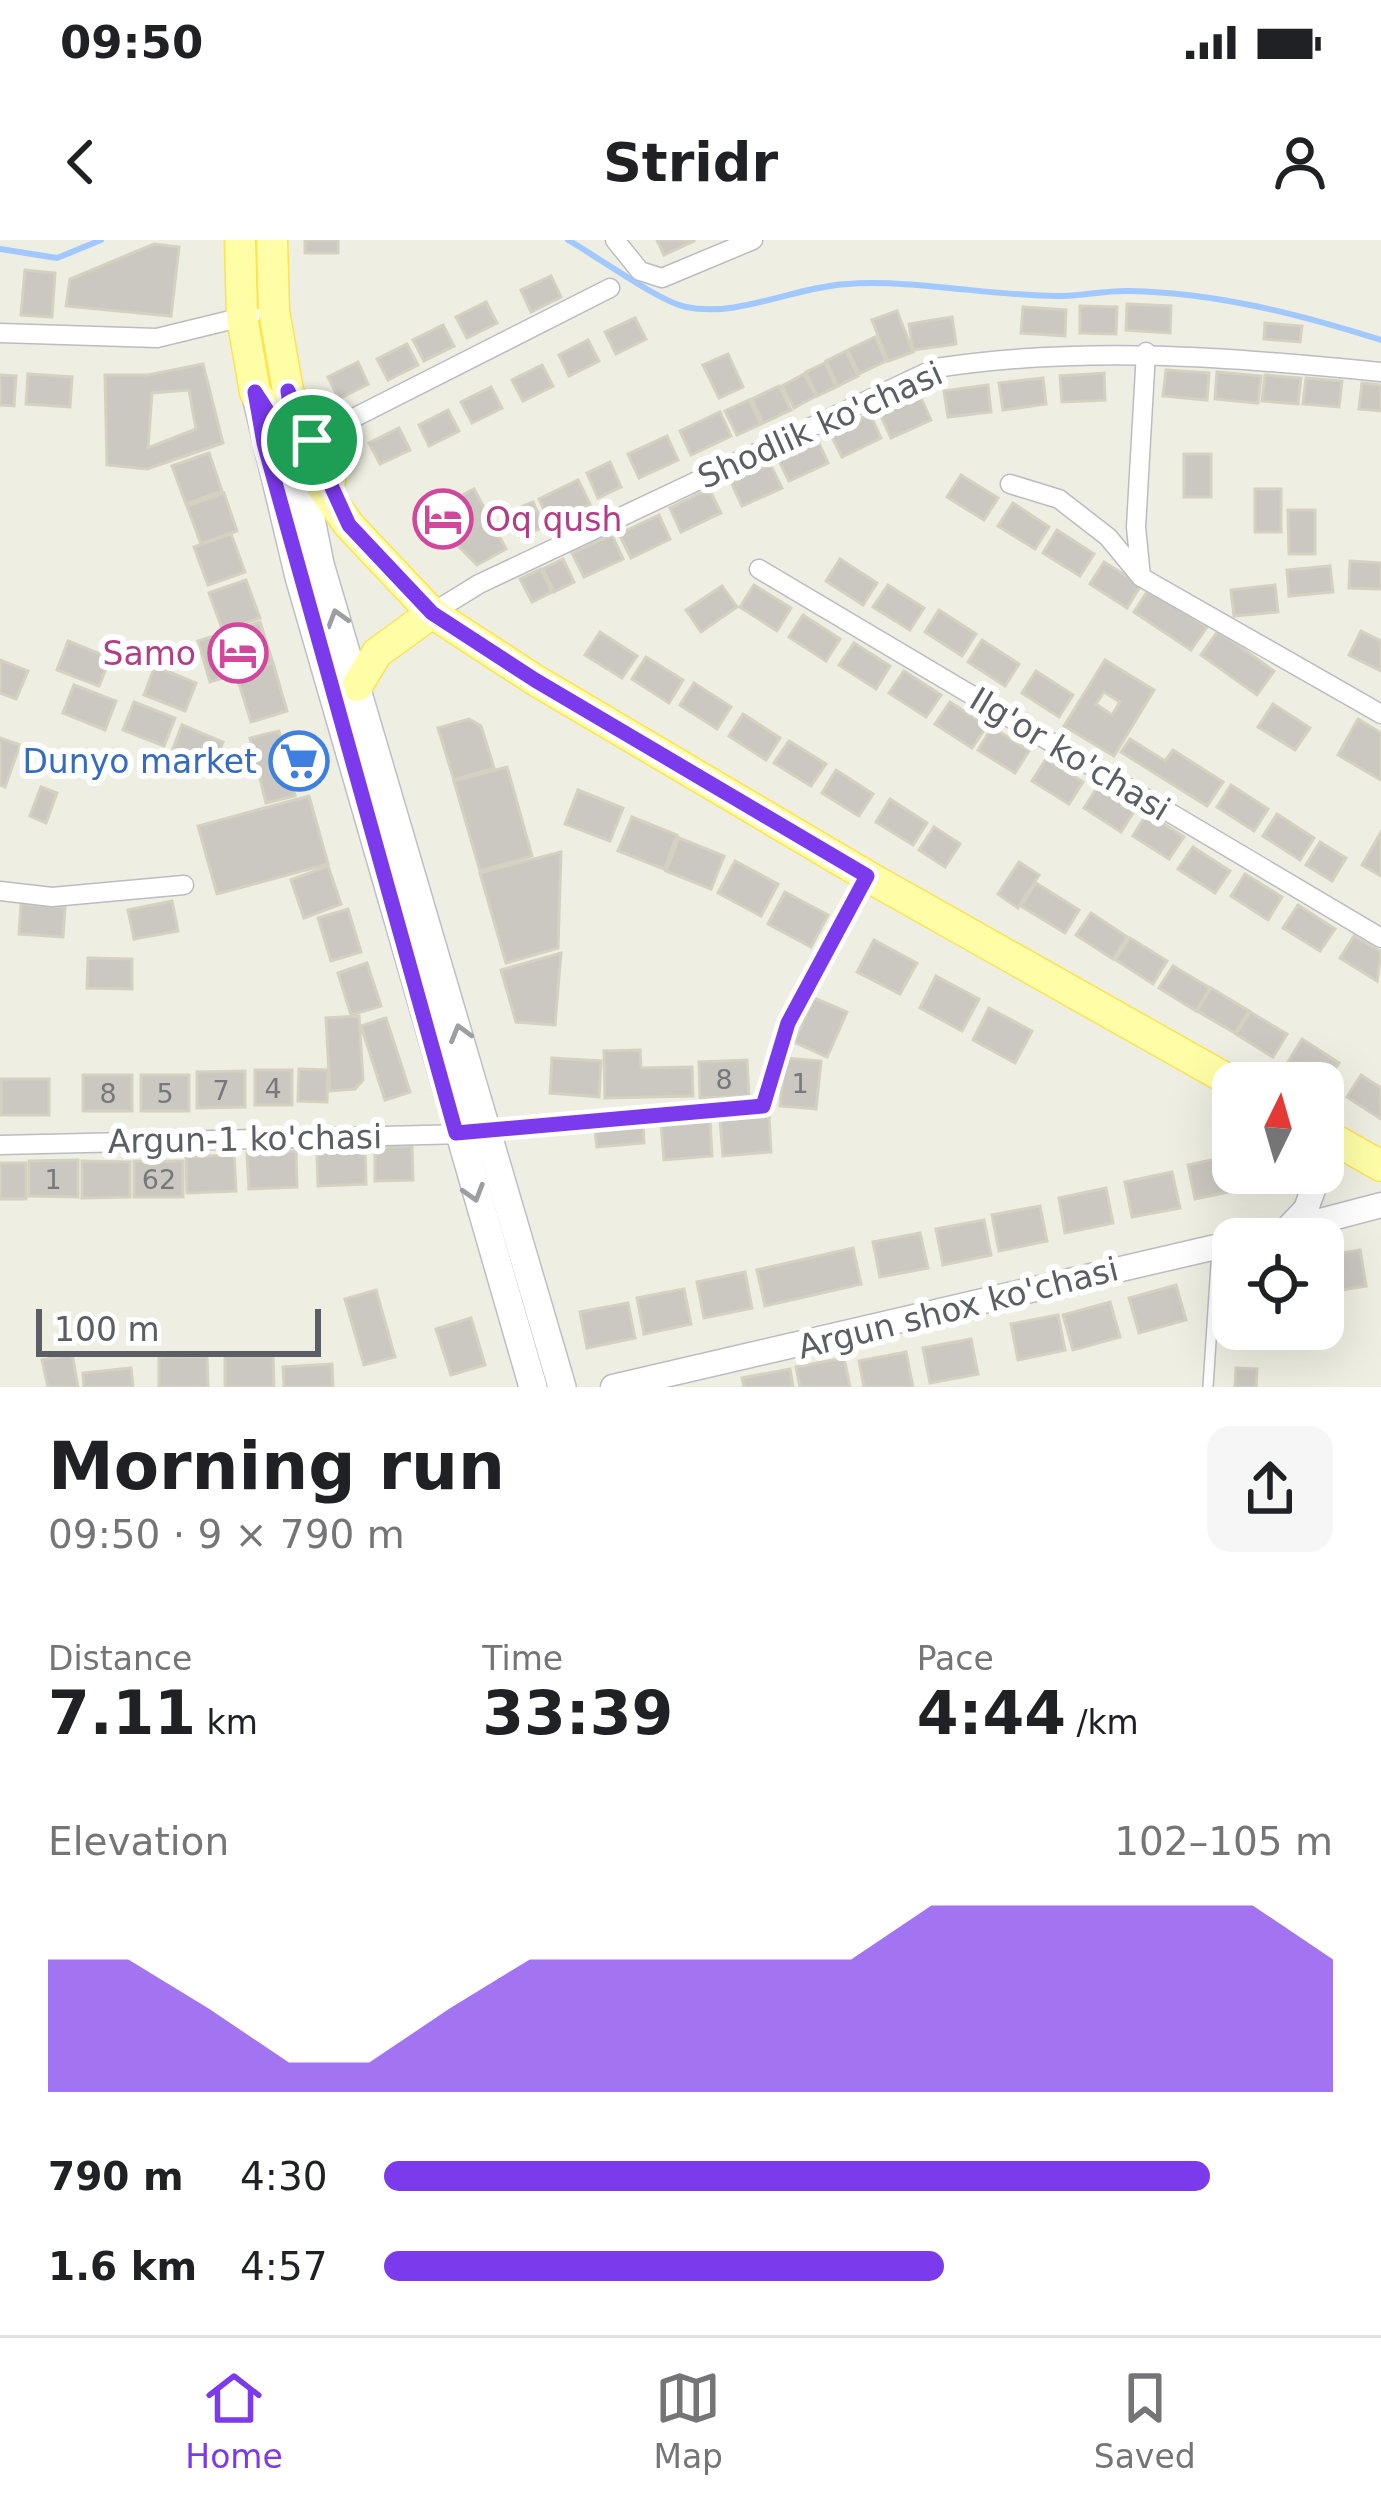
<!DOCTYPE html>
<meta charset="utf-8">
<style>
:root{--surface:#fff;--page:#f6f6f6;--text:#202124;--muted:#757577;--line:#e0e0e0;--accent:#7c3aed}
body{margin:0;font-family:"DejaVu Sans",sans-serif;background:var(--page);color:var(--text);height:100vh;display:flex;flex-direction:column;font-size:45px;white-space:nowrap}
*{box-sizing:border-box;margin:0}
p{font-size:39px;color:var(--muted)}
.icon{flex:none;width:66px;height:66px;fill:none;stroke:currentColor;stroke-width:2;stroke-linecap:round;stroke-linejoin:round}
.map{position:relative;height:1147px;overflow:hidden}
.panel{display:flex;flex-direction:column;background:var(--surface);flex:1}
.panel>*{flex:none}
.needle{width:78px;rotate:5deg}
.fabs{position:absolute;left:1212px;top:822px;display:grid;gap:24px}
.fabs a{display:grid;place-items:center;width:132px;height:132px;border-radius:24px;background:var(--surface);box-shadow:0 12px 48px #0002;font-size:60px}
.scale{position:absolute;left:36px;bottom:30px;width:285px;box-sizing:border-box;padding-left:12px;border:6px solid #5b5e64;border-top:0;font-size:33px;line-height:42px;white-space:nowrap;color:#5b5e64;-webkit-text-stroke:9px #fff;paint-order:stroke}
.pin{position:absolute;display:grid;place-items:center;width:102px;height:102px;color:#fff;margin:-51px;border:6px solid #fff;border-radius:50%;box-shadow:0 3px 12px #0007}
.round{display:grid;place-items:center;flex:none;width:126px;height:126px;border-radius:24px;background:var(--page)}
.overview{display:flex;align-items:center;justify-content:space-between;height:204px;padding:0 48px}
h1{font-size:66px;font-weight:600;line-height:90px}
.stats{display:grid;grid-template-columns:repeat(3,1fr);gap:18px;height:204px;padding:12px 48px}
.stats div{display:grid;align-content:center}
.stats b{font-size:60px;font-weight:600}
.stats small{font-size:33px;font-weight:400}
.stats p{font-size:33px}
.chart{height:336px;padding:24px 48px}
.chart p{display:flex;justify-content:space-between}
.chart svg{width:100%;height:216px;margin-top:12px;fill:var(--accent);opacity:.7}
ul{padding:0 48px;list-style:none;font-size:39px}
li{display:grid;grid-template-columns:192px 144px 1fr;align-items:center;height:90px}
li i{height:30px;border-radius:15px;background:var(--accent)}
.status{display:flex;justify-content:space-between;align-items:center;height:84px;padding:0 60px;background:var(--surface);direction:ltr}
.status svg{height:33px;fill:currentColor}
header{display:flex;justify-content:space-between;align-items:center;height:156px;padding:0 48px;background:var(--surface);font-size:54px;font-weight:600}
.tabs{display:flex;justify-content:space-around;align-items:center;height:168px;border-top:3px solid var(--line);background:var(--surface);font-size:33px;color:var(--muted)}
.tabs a{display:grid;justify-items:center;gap:6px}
.tabs .on{color:var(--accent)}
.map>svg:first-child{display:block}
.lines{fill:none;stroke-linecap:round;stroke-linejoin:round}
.stream{stroke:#a2c9ff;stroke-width:6}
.building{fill:#cac8c0;stroke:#d4d1c0;stroke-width:3;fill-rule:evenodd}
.service-casing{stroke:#babcc2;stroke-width:12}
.minor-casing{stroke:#babcc2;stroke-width:21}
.tertiary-casing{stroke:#babcc2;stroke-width:27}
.secondary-casing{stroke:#bdbfc7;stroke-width:30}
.primary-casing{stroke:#fae450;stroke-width:33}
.service{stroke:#fff;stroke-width:9}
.minor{stroke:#fff;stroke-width:18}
.tertiary{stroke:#fff;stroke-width:24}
.secondary{stroke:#fff;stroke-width:27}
.primary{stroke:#fffea7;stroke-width:30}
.oneway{stroke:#9d9ea2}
.route-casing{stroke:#fff;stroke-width:24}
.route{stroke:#7c3aed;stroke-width:15}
.labels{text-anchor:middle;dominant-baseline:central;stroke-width:12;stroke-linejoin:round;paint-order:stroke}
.number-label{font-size:27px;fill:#77787b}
.street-label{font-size:33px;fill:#5b5e64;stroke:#fff}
.hotel-label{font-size:33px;fill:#b23c85;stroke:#fff;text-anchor:start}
.shop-label{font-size:33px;fill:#366cbe;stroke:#fff;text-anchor:end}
</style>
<div class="status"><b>09:50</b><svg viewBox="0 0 49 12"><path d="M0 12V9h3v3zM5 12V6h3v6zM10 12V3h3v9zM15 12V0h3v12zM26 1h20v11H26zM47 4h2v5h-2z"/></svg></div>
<header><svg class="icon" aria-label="back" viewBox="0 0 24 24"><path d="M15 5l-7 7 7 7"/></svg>Stridr<svg class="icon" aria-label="person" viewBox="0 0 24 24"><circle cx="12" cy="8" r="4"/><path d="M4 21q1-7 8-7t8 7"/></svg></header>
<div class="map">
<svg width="1381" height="1147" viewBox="0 0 1381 1147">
<rect width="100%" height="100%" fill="#efeee2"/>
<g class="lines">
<g class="stream">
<path d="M568,0C598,17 658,61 686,67C737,78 795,47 847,44C912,39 991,56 1057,56C1082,56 1106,50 1130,51C1217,53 1299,74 1381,100"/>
<polyline points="0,9 57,18 101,0"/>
</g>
</g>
<g class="building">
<rect x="305" y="0" width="33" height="13"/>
<polygon points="657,0 694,0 694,1 664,15"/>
<polygon points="154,4 179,7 171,76 66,66 70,39"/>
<polygon points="25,30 55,33 52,77 21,75"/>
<polygon points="551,36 561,57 531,72 521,50"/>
<polygon points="486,62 497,83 467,98 456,77"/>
<polygon points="1127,64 1171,66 1170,93 1126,90"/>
<polygon points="1080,66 1117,67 1116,94 1080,93"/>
<polygon points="1023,67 1066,70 1065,96 1021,93"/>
<polygon points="897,71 913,112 888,121 872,80"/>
<polygon points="952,77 956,104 913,110 909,84"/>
<polygon points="635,78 646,99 616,114 605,92"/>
<polygon points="1265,83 1302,86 1300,102 1264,99"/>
<polygon points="443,85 454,106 424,121 413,100"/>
<polygon points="875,97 886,121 859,134 848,110"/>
<polygon points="588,100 599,121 569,136 559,115"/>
<polygon points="407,104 418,125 388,140 377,119"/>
<polygon points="846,111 858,136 838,146 826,121"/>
<polygon points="728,114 743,147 719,158 703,125"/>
<polygon points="358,122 368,144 339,159 328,137"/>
<polygon points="825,123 836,147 817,156 806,132"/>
<path d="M203,124L223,203L147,229L107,225L105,135H148ZM189,150L196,189L148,208L152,153Z"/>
<polygon points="542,125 553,146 523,161 512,140"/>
<polygon points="1166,130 1209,133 1207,160 1163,156"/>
<polygon points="1217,132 1261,136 1258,163 1215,159"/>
<polygon points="1104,133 1105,160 1062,162 1060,136"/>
<polygon points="28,134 72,137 70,167 26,164"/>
<polygon points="804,134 816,156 794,168 782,146"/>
<polygon points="0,135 16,136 14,166 0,165"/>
<polygon points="1265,135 1301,138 1298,164 1262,161"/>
<polygon points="1043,138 1046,164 1003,170 999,143"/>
<polygon points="1306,138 1342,141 1339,167 1303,164"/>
<polygon points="1362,143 1381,145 1381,171 1359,169"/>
<polygon points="988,145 991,172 948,177 944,151"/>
<polygon points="779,146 791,170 763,183 752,159"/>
<polygon points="491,147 502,168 472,183 461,162"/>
<polygon points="920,156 931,180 891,198 880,174"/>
<polygon points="749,160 761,184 737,195 725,171"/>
<polygon points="448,170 459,191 429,206 419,185"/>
<polygon points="720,172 731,196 691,215 680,191"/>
<polygon points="870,174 881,198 842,217 830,193"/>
<polygon points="399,188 410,210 380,224 369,203"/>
<polygon points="667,196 678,220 639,238 628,214"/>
<polygon points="817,199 828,223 789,241 777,217"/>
<polygon points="209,213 222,251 186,264 172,226"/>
<rect x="1184" y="214" width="27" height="43"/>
<polygon points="610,222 621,247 598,258 587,233"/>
<polygon points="770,224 782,248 742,266 731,242"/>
<polygon points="961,235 998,258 984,280 947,257"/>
<polygon points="578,240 590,264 550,283 539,259"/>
<polygon points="474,249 506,309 477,325 426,274"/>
<polygon points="709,249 721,273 681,292 670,268"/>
<rect x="1255" y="249" width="26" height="43"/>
<polygon points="224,253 237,291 201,304 187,266"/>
<polygon points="533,262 544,287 521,297 509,272"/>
<polygon points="1013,263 1049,287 1035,309 998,286"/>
<polygon points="1288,270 1315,270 1315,314 1289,314"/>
<polygon points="659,275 670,299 631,318 619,294"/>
<polygon points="1057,290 1094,314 1080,336 1043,313"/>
<polygon points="231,294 245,332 208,345 194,307"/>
<polygon points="612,295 623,319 584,337 572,313"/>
<polygon points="563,319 574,342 554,352 543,329"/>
<polygon points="840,319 877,343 863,365 826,341"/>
<polygon points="1350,321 1381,323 1381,349 1349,348"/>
<polygon points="1104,322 1141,345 1127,368 1090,344"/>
<polygon points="1330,326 1333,352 1289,356 1287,330"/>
<polygon points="541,329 552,352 532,362 520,339"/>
<polygon points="246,340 260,378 223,391 209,353"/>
<polygon points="754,345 791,368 777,391 740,367"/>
<polygon points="888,345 924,368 910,390 873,367"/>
<polygon points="1275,345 1278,372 1234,376 1231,350"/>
<polygon points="722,346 737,367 701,392 686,370"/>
<polygon points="1149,349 1207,387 1191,410 1134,372"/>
<polygon points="939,370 976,394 962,416 925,392"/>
<polygon points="803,375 840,399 826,421 789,397"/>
<polygon points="260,382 273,423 210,442 198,401"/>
<polygon points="1218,391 1274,431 1257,455 1201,415"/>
<polygon points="1361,391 1381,401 1381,431 1349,415"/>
<polygon points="600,392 637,416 622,438 585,415"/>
<polygon points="982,400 1019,424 1005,446 968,422"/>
<polygon points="68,401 110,418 99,446 57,430"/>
<polygon points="854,403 890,426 876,449 839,425"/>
<polygon points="646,417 683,440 669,463 632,439"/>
<polygon points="0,420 28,431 16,459 0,453"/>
<path d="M1105,420L1154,450L1114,516L1064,486ZM1104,452L1120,462L1112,475L1096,464Z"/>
<polygon points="273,423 287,471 251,482 236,434"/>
<polygon points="155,426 196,443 185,471 144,455"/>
<polygon points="904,431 941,455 926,477 889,453"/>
<polygon points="1036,431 1073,455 1059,477 1022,453"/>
<polygon points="694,443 731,467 717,489 680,465"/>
<polygon points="74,445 116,461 105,490 63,473"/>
<polygon points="134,462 175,478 164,506 123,490"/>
<polygon points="950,462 987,486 972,508 935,484"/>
<polygon points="1273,464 1310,488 1295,510 1258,487"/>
<polygon points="743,474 780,498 766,520 729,496"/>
<polygon points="469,479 481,486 494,528 454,540 438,488"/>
<polygon points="1358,479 1381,493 1381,540 1338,515"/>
<polygon points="182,485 223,502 212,530 171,514"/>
<polygon points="992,487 1029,511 1015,533 978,510"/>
<polygon points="279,491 295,556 266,563 250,498"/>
<polygon points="0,498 20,505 5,547 0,545"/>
<polygon points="1130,499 1165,521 1173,510 1223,542 1207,566 1121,512"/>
<polygon points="789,501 826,524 811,546 774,523"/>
<polygon points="1046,519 1083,542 1069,564 1032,541"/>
<polygon points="507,527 532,616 480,631 454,541"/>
<polygon points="836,530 873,554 859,576 822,553"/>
<polygon points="1231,545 1268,569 1254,591 1217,567"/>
<polygon points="1098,546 1135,570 1121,592 1084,568"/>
<polygon points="41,547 57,553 46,583 30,576"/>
<polygon points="578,550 623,568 610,601 565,584"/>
<polygon points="309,556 328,624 217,654 198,586"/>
<polygon points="890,559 927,583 913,605 876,582"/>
<polygon points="1147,573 1184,597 1169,619 1133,596"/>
<polygon points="1277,574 1314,598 1300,620 1263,596"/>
<polygon points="632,577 677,595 664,629 618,611"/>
<polygon points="934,587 960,604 945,627 919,610"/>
<polygon points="1381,592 1381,636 1362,625"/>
<polygon points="679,598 724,616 711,649 666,631"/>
<polygon points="1320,602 1346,618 1332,641 1306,625"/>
<polygon points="1193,607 1230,631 1215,653 1178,629"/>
<polygon points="561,612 558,708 506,723 480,633"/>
<polygon points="735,621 778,644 761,676 718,653"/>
<polygon points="1019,622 1039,635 1018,668 998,654"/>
<polygon points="328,626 341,664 304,678 291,640"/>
<polygon points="1245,634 1282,657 1268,680 1231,656"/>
<polygon points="1036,643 1079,670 1065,693 1021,666"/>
<polygon points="785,652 828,675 811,707 768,684"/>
<polygon points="172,661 178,691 134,699 128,670"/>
<polygon points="21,664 65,667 63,697 19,694"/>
<polygon points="1298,665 1335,689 1320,711 1283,688"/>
<polygon points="348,669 361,712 331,721 318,678"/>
<polygon points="1091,673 1127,697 1113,719 1076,695"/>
<polygon points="1354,696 1381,712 1377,741 1340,718"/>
<polygon points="1130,698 1167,721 1153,744 1116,720"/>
<polygon points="874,700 917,723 900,754 857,732"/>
<polygon points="561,713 555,785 516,782 501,730"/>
<polygon points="88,718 132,719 132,749 87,748"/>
<polygon points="367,723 381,766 351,775 338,733"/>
<polygon points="1173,726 1210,748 1196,771 1159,748"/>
<polygon points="936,736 979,759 962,791 920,768"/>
<polygon points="1211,748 1249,771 1235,793 1197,771"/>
<polygon points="814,758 847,772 827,817 794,802"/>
<polygon points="989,768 1032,791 1015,823 973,800"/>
<polygon points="1250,772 1287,794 1273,817 1236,794"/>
<polygon points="359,776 363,840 355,849 330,851 326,778"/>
<polygon points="386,778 410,852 385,860 361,786"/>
<polygon points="1302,799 1339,823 1325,845 1288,822"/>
<polygon points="640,810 641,828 692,827 693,856 605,858 604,811"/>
<polygon points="552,818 601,821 599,857 550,853"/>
<polygon points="785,818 821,821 816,869 780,866"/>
<polygon points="747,820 749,856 700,858 699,822"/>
<polygon points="299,829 328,830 327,862 298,861"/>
<rect x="255" y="830" width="37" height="35"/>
<polygon points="245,831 245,867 197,868 197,832"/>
<rect x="83" y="835" width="49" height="36"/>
<rect x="141" y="835" width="48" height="36"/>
<polygon points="1361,835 1381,848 1381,879 1347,857"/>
<rect x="1" y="839" width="48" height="36"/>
<polygon points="769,876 771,912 723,916 720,880"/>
<polygon points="710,880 712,916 664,920 661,884"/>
<polygon points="643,886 644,903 597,907 595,891"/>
<polygon points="412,906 413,940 375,941 375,907"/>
<polygon points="365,908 366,944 318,946 317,910"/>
<polygon points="296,911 297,947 249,949 247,913"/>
<polygon points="234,915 236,951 187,953 186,917"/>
<polygon points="1233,916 1233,933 1263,933 1265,945 1232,952 1225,918"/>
<polygon points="1221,918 1228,952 1195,959 1188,925"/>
<polygon points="78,920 78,957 29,956 29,921"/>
<polygon points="82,921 130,922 130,957 82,958"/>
<rect x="134" y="921" width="49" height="36"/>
<rect x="0" y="923" width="26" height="36"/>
<polygon points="1172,932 1180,968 1132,977 1125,942"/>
<polygon points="1106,948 1113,983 1065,993 1059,958"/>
<polygon points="1040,966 1047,1001 999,1011 992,975"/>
<polygon points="984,980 991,1015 943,1025 936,989"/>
<polygon points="920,993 928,1028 880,1037 873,1002"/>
<polygon points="853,1008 861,1044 765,1066 757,1030"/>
<polygon points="1360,1010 1366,1046 1323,1053 1323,1016"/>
<polygon points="745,1032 752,1068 704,1078 697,1042"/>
<polygon points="1176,1045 1186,1080 1139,1093 1129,1058"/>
<polygon points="684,1049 691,1084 644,1094 637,1058"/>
<polygon points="376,1050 395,1117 364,1125 345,1059"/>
<polygon points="1110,1062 1120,1097 1073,1110 1063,1075"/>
<polygon points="628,1063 635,1098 587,1108 580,1072"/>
<polygon points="1058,1075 1065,1110 1018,1120 1011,1084"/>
<polygon points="471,1078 485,1125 451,1135 436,1089"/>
<polygon points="971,1099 978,1134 930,1143 923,1108"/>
<polygon points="906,1112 913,1147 864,1147 859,1121"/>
<polygon points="72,1114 78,1147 48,1147 42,1120"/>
<polygon points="207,1116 208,1147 159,1147 159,1117"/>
<polygon points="225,1116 273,1116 274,1147 225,1147"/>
<polygon points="844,1118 850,1147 800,1147 796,1127"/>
<polygon points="332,1124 333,1147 284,1147 283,1127"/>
<polygon points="131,1128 133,1147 84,1147 83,1133"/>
<polygon points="1236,1128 1257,1129 1256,1147 1235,1147"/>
<polygon points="790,1129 793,1147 744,1147 742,1138"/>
</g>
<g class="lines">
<defs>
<g id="service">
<polyline points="490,894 763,866 787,783 864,641"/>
<polyline points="1208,1147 1217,1009"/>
</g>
<g id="minor">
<polyline points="615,0 640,31 662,38 753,0"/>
<polyline points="0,93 157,98 251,75"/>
<polyline points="312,199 610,48"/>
<polyline points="1010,244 1059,259 1108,297 1141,337 1381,474"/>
<polyline points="759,329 1381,698"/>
<polyline points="1141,337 1136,287 1146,112"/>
<path d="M432,373L479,344L936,128C1086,105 1231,117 1381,132"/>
<polyline points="0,651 52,657 184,645"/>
<polyline points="0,905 467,894"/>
</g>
<g id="tertiary">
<polyline points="1285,991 1306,969 1319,933"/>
<polyline points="1252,999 1381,965"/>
<polyline points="613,1147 1233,1003"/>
</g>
<g id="secondary">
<polyline points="255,152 299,337 533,1147"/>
<polyline points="298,214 320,324 562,1147"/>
</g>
<g id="primary">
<polyline points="240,0 242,77 255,152 349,285 432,373 535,440 867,636 1234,843"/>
<polyline points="272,0 274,71 288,151 330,241"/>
<polyline points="357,446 377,413 432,373"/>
<polyline points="1323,893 1381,926"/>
</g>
</defs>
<use href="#service" class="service-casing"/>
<use href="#minor" class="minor-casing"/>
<use href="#tertiary" class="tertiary-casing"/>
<use href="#secondary" class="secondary-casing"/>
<use href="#primary" class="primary-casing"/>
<use href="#service" class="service"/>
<use href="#minor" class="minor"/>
<use href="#tertiary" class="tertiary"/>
<use href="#secondary" class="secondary"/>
<use href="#primary" class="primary"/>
</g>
<defs><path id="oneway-chevron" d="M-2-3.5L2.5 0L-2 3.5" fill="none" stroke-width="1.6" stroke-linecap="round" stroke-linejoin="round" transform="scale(3)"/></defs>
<g class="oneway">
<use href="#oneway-chevron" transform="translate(337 378) rotate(-107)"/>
<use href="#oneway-chevron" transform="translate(460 793) rotate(-106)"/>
<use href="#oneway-chevron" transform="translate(474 953) rotate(73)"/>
</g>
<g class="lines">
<defs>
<polygon id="route" points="288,151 349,285 432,373 535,440 867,636 788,783 763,866 456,893 264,203 255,152 299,220"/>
</defs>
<use href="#route" class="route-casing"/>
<use href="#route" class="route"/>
</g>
<defs>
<symbol id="hotel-ring" viewBox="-11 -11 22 22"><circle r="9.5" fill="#fff" stroke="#d1479c" stroke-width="1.5"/><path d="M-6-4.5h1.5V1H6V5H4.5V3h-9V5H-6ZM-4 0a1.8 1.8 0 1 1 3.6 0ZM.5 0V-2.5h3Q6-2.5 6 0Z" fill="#d1479c"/></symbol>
<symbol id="supermarket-ring" viewBox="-11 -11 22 22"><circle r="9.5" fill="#fff" stroke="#3f7fe0" stroke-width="1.5"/><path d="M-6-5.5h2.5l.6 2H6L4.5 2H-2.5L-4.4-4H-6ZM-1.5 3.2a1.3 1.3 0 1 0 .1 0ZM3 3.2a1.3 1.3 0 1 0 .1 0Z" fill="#3f7fe0"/></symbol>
</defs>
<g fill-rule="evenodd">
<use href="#hotel-ring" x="410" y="246" width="66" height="66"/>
<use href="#hotel-ring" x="205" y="380" width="66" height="66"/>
<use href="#supermarket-ring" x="266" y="488" width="66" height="66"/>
</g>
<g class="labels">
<g class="number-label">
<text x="724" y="839">8</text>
<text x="800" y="843">1</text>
<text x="273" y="848">4</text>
<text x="221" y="850">7</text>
<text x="108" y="853">8</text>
<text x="165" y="853">5</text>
<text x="53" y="939">1</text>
<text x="159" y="939">62</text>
</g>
<g class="street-label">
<text transform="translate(820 185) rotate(-24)">Shodlik ko'chasi</text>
<text transform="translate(1070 514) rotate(31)">Ilg'or ko'chasi</text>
<text transform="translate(245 899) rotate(-1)">Argun-1 ko'chasi</text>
<text transform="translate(958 1068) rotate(-14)">Argun shox ko'chasi</text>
</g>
<g class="hotel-label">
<text x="485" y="279">Oq qush</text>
<text x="196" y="413" text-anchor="end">Samo</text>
</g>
<g class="shop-label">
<text x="257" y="521">Dunyo market</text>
</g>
</g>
</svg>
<div class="fabs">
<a><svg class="needle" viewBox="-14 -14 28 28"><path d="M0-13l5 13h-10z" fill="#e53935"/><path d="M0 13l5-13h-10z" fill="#757577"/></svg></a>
<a><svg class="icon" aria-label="locate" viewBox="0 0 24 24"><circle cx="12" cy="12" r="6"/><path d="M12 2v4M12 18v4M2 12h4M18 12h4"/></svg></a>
</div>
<div class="scale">100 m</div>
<div class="pin" style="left:312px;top:200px;background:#1e9e55"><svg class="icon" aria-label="arrive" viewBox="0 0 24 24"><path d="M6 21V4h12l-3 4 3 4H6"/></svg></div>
</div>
<section class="panel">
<div class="overview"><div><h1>Morning run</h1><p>09:50 · 9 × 790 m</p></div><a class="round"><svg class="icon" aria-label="share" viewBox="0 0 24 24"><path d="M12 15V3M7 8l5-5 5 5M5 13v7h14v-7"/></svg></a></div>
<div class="stats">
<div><p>Distance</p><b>7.11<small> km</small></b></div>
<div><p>Time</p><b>33:39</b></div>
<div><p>Pace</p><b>4:44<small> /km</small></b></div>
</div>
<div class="chart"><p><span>Elevation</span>102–105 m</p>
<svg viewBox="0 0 160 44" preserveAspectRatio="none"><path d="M0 44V17L10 17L20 27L30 38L40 38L50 27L60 17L70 17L80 17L90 17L100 17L110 6L120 6L130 6L140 6L150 6L160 17V44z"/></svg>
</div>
<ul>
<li><b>790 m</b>4:30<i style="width:87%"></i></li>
<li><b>1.6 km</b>4:57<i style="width:59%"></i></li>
</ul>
</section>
<nav class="tabs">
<a class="on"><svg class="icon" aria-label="home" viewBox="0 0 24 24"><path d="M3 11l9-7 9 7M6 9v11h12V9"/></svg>Home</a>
<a><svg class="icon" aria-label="map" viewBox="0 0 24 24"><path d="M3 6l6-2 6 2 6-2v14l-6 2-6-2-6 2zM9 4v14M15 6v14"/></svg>Map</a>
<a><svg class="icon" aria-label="saved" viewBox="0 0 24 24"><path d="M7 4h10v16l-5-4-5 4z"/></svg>Saved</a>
</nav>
